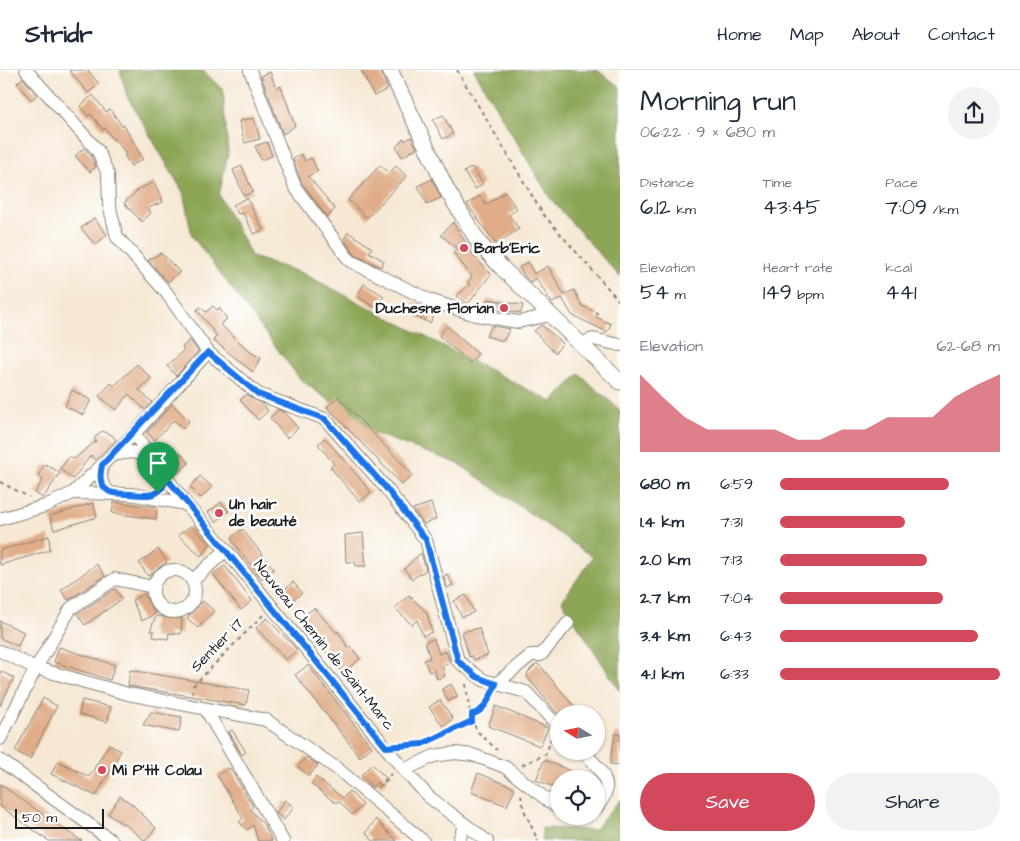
<!DOCTYPE html>
<meta charset="utf-8">
<style>
:root{--surface:#fff;--page:#f2f2f3;--text:#1f2937;--muted:#747a83;--line:#e0e1e3;--accent:#d1495b}
body{margin:0;font-family:"Architects Daughter",sans-serif;background:var(--page);color:var(--text);height:100vh;display:flex;flex-direction:column;font-size:19px;white-space:nowrap}
*{box-sizing:border-box;margin:0}
p{font-size:16px;color:var(--muted)}
.icon{flex:none;width:28px;height:28px;fill:none;stroke:currentColor;stroke-width:2;stroke-linecap:round;stroke-linejoin:round}
.map{position:relative;flex:1;overflow:hidden}
.side{display:flex;flex-direction:column;background:var(--surface);width:400px}
.side>*{flex:none}
.needle{width:32px;rotate:280deg}
.controls{position:absolute;left:550px;top:635px;display:grid;gap:10px}
.controls a{display:grid;place-items:center;width:55px;height:55px;border-radius:50%;background:var(--surface);box-shadow:0 1px 4px #0004;font-size:25px}
.scale{position:absolute;left:15px;bottom:12px;width:89px;box-sizing:border-box;padding-left:5px;border:2px solid #1c1c1c;border-top:0;font-size:14px;line-height:18px;white-space:nowrap;color:#1c1c1c;-webkit-text-stroke:4px #fff;paint-order:stroke}
.pin{position:absolute;display:grid;place-items:center;width:42px;height:42px;color:#fff;margin:-51px -21px;border-radius:50% 50% 50% 0;rotate:-45deg;box-shadow:0 0 5px #0007}
.pin .icon{rotate:45deg}
.round{display:grid;place-items:center;flex:none;width:52px;height:52px;border-radius:26px;background:var(--page)}
.headline{display:flex;align-items:center;justify-content:space-between;height:85px;padding:0 20px}
h1{font-size:28px;font-weight:600;line-height:38px}
.metrics{display:grid;grid-template-columns:repeat(3,1fr);gap:8px;height:85px;padding:5px 20px}
.metrics div{display:grid;align-content:center}
.metrics b{font-size:21px;font-weight:600}
.metrics small{font-size:14px;font-weight:400}
.metrics p{font-size:14px}
.chart{height:140px;padding:10px 20px}
.chart p{display:flex;justify-content:space-between}
.chart svg{width:100%;height:90px;margin-top:5px;fill:var(--accent);opacity:.7}
.button{display:flex;gap:10px;margin-top:auto;padding:10px 20px}
.button a{flex:1;height:58px;border-radius:30px;background:var(--accent);color:#fff;font-size:20px;font-weight:600;line-height:58px;text-align:center}
.button a+a{background:var(--page);color:var(--text)}
ul{padding:0 20px;list-style:none;font-size:16px}
li{display:grid;grid-template-columns:80px 60px 1fr;align-items:center;height:38px}
li i{height:12px;border-radius:6px;background:var(--accent)}
header{display:flex;align-items:center;gap:30px;box-sizing:border-box;height:70px;padding:0 25px;background:var(--surface);border-bottom:1px solid var(--line)}
header strong{font-size:24px}
nav{display:flex;gap:28px;margin-inline-start:auto;font-size:18px}
main{display:flex;flex:1;min-height:0}
.map>svg:first-child{display:block}
.forest{fill:#8da657;stroke:#54613a}
.building{fill:#e0ad88}
.lines{fill:none;stroke-linecap:round;stroke-linejoin:round}
.minor-casing{stroke:#898278;stroke-width:14}
.major-casing{stroke:#898278;stroke-width:17}
.path{stroke:#898278;stroke-width:2;stroke-dasharray:4 4;stroke-linecap:butt}
.minor{stroke:#fff;stroke-width:12}
.major{stroke:#fff;stroke-width:15}
.route-casing{stroke:#fff;stroke-width:10}
.route{stroke:#1a73e8;stroke-width:6}
.poi-dot{fill:#d1495b;stroke:#fff;stroke-width:2}
.labels{text-anchor:middle;dominant-baseline:central;stroke-width:5;stroke-linejoin:round;paint-order:stroke}
.poi-label{font-size:15px;font-weight:bold;fill:#1c1c1c;stroke:#fff;text-anchor:start}
.street-label{font-size:15px;fill:#1c1c1c;stroke:#fff}
</style>
<header>
<strong>Stridr</strong>
<nav><a>Home</a><a>Map</a><a>About</a><a>Contact</a></nav>
</header>
<main>
<div class="map">
<svg width="620" height="771" viewBox="0 0 620 771">
<rect width="100%" height="100%" fill="#fff"/>
<filter id="ink" filterUnits="userSpaceOnUse"><feTurbulence type="fractalNoise" baseFrequency=".02" numOctaves="2"/><feDisplacementMap in="SourceGraphic" scale="10" xChannelSelector="R" yChannelSelector="G"/><feConvolveMatrix kernelMatrix="1 2 1 2 8 2 1 2 1" color-interpolation-filters="sRGB"/></filter>
<filter id="wash" filterUnits="userSpaceOnUse"><feTurbulence type="fractalNoise" baseFrequency=".0096" numOctaves="4" result="noise"/><feDisplacementMap in="SourceGraphic" scale="20" xChannelSelector="R" yChannelSelector="G"/><feGaussianBlur stdDeviation="1.12" result="paint"/><feColorMatrix in="noise" values="0 0 0 0 0 0 0 0 0 0 0 0 0 0 0 0 0 1.4 0 .05"/><feComposite in="paint" operator="in"/></filter>
<g filter="url(#wash)">
<rect width="100%" height="100%" fill="#f6e8d4"/>
<g class="forest">
<polygon points="120,0 202,0 223,20 228,83 219,125 252,187 302,203 552,332 579,304 620,340 620,621 562,531 593,487 459,394 373,363 300,309 192,166 183,122 127,26"/>
<polygon points="474,0 597,0 620,17 620,207 550,128"/>
<polygon points="620,730 620,771 542,771 542,758 594,760"/>
</g>
<g id="blocks">
<g class="building">
<polygon points="69,0 88,0 99,14 88,23"/>
<polygon points="361,0 380,0 388,19 374,26"/>
<polygon points="270,2 276,18 281,16 295,56 283,64 261,6"/>
<polygon points="23,8 37,25 31,30 17,13"/>
<polygon points="93,25 106,42 110,39 122,56 124,55 143,89 131,96 124,85 126,84 115,69 113,70 105,58 103,60 91,44 88,46 80,36"/>
<polygon points="443,45 453,64 443,69 433,50"/>
<polygon points="254,48 260,69 245,73 239,51"/>
<polygon points="411,67 417,78 402,87 396,77 404,68 405,71"/>
<polygon points="267,72 272,86 261,90 255,76"/>
<polygon points="84,78 91,85 96,97 90,102 75,86"/>
<polygon points="301,84 305,91 311,88 318,101 308,106 335,139 327,147 302,113 293,89"/>
<polygon points="380,95 389,103 396,96 407,106 367,148 348,130"/>
<polygon points="242,96 253,122 244,126 233,100"/>
<polygon points="472,97 483,114 475,119 464,102"/>
<polygon points="432,109 441,128 427,134 418,116"/>
<polygon points="154,112 163,132 148,138 151,143 142,152 124,133 139,119"/>
<polygon points="505,122 517,139 509,145 519,159 496,174 467,134 480,126 486,135"/>
<polygon points="247,128 263,160 254,164 243,143 238,144 233,135"/>
<polygon points="94,148 107,165 95,175 81,158"/>
<polygon points="453,152 474,186 491,204 468,234 457,226 470,214 467,213 472,207 453,182 457,179 441,165"/>
<polygon points="348,162 372,178 369,182 384,191 381,197 355,185 344,169"/>
<polygon points="161,183 180,202 168,212 148,190"/>
<polygon points="528,192 534,204 548,196 564,225 574,220 582,236 598,243 596,247 611,254 607,262 572,245 562,228 552,233 536,208 530,212 525,207 519,197"/>
<polygon points="364,214 384,226 376,238 357,226"/>
<polygon points="487,229 523,235 521,243 485,238"/>
<polygon points="414,233 434,244 430,253 409,243"/>
<polygon points="213,236 217,240 219,238 227,249 220,254 249,281 261,288 253,302 213,270 217,266 197,240 200,237 206,242"/>
<polygon points="541,255 563,273 555,283 534,261"/>
<polygon points="447,256 478,284 470,293 439,266"/>
<polygon points="492,256 510,259 503,271 486,266"/>
<polygon points="190,270 198,281 176,306 167,296 184,280 182,277"/>
<polygon points="137,294 151,308 139,320 152,332 145,340 129,324 116,340 99,326 111,313 114,316"/>
<polygon points="72,320 91,330 83,345 65,336"/>
<polygon points="246,325 263,334 268,341 258,350 240,330"/>
<polygon points="338,327 413,405 402,415 327,337"/>
<polygon points="172,334 189,351 183,359 174,350 155,370 147,362"/>
<polygon points="278,340 284,342 298,358 287,368 270,348"/>
<polygon points="102,361 112,365 116,370 97,388 95,390 91,385 73,409 60,399 70,386 74,389 96,371 94,368"/>
<polygon points="325,368 371,422 360,432 330,397 334,394 318,374"/>
<polygon points="179,382 189,393 178,403 168,392"/>
<polygon points="45,394 60,403 43,428 35,423 43,410 38,405"/>
<polygon points="200,406 212,417 201,428 190,417"/>
<polygon points="114,432 157,437 156,449 112,443"/>
<polygon points="221,432 229,441 216,452 208,442"/>
<polygon points="93,433 97,447 54,460 50,446"/>
<polygon points="431,433 436,449 424,454 413,439"/>
<polygon points="191,456 210,474 201,486 178,465"/>
<polygon points="242,459 274,499 262,509 232,471 232,467"/>
<polygon points="363,463 366,496 356,496 355,492 346,492 345,465"/>
<polygon points="49,466 50,480 0,495 0,480"/>
<polygon points="158,479 167,492 148,506 139,493"/>
<polygon points="421,483 426,500 412,509 404,499"/>
<polygon points="97,494 105,506 68,530 61,520"/>
<polygon points="225,496 252,531 241,540 213,504"/>
<polygon points="447,504 453,515 447,518 444,506"/>
<polygon points="293,512 302,523 292,531 283,521"/>
<polygon points="115,519 122,529 85,555 77,544"/>
<polygon points="144,524 155,544 142,551 132,530"/>
<polygon points="409,525 427,543 432,562 423,566 417,550 412,555 395,538"/>
<polygon points="466,525 474,542 462,547 454,531"/>
<polygon points="203,531 214,541 198,558 187,548"/>
<polygon points="314,538 337,563 338,561 348,578 350,576 360,589 342,603 324,579 325,573 303,546"/>
<polygon points="156,546 182,549 181,564 169,563 168,569 153,567 154,561 150,561"/>
<polygon points="267,548 297,580 286,590 256,558"/>
<polygon points="0,551 24,562 18,576 0,568"/>
<polygon points="479,558 488,585 474,590 472,586 469,587 462,562"/>
<polygon points="434,569 439,584 446,581 450,593 442,596 445,606 437,609 434,600 429,602 424,590 430,588 425,572"/>
<polygon points="59,577 115,595 110,610 54,592"/>
<polygon points="537,593 544,600 580,644 557,643 527,607 528,602"/>
<polygon points="308,595 372,677 360,687 295,605"/>
<polygon points="130,600 249,620 246,635 128,616"/>
<polygon points="0,601 14,608 0,636"/>
<polygon points="451,614 458,627 448,631 442,619"/>
<polygon points="43,628 57,636 30,689 15,681"/>
<polygon points="82,630 111,637 107,652 79,644"/>
<polygon points="440,630 453,649 443,656 429,637"/>
<polygon points="496,636 548,658 540,676 488,656"/>
<polygon points="151,642 182,647 179,662 143,655"/>
<polygon points="232,660 246,682 242,685 229,662"/>
<polygon points="615,664 620,664 620,695 610,694"/>
<polygon points="109,674 121,681 96,726 51,704 58,691 89,707"/>
<polygon points="306,687 318,695 309,706 298,697"/>
<polygon points="544,690 588,708 588,709 559,709 559,719 536,710"/>
<polygon points="372,694 388,710 381,716 377,712 373,717 361,705"/>
<polygon points="230,698 253,736 250,739 264,755 272,771 258,771 253,755 247,760 239,752 243,748 217,705"/>
<polygon points="478,703 515,718 507,736 471,722"/>
<polygon points="316,707 343,728 349,721 363,735 352,745 340,732 334,732 311,714"/>
<polygon points="0,714 49,749 82,771 49,771 0,736"/>
<polygon points="120,726 132,734 156,758 145,771 124,753 123,754 108,744"/>
<polygon points="285,730 294,737 284,750 276,743"/>
<polygon points="376,749 383,757 397,771 373,771 366,763"/>
</g>
</g>
</g>
<g filter="url(#ink)">
<use href="#blocks" fill-opacity="0" stroke="#898278" stroke-width="1"/>
<g class="lines">
<defs>
<g id="minor">
<polyline points="26,0 98,81 108,104 109,134 117,167 166,222 208,282 258,324 325,349 386,418 426,470 458,591 483,610 526,622 559,657"/>
<polyline points="250,0 295,117 350,191 429,230 476,245 518,252 550,245"/>
<polyline points="580,274 593,269 620,275"/>
<polyline points="134,364 186,434 226,480 404,700 429,727 487,771"/>
<polyline points="112,385 130,382 149,385"/>
<path d="M102,395C100,409 100,414 111,424"/>
<polyline points="73,423 130,424 186,434"/>
<polyline points="0,449 45,436 73,423 134,364 208,282"/>
<circle cx="174" cy="521" r="21"/>
<polyline points="192,511 226,480"/>
<polyline points="0,581 36,598 128,624 266,650 339,700 423,771"/>
<polyline points="496,614 531,585 541,585 568,553"/>
<polyline points="206,640 283,771"/>
<polyline points="0,669 36,598 71,538 115,509 153,517"/>
<path d="M583,681C600,699 618,715 596,738"/>
<polyline points="0,690 112,771"/>
<polyline points="404,700 434,686 455,683 473,685 505,697 559,739"/>
<polyline points="459,771 464,755"/>
</g>
<polyline id="major" points="390,0 447,120 479,173 502,198 620,312"/>
</defs>
<use href="#minor" class="minor-casing"/>
<use href="#major" class="major-casing"/>
<g class="path">
<polyline points="457,0 543,144 620,232"/>
<polyline points="0,412 29,427"/>
<path d="M466,614L470,644C481,643 485,634 491,625"/>
<polyline points="192,624 193,616 263,545"/>
<path d="M401,676C428,674 448,662 472,651L478,662L497,680"/>
<polyline points="522,695 546,684 552,666"/>
<polyline points="378,717 391,704"/>
<polyline points="521,725 524,740 538,771"/>
</g>
<use href="#minor" class="minor"/>
<use href="#major" class="major"/>
</g>
</g>
<g class="lines" filter="url(#ink)">
<defs>
<path id="route" d="M208,282L258,324L325,349L386,418L426,470L458,591L477,607L496,614C491,624 485,643 472,644V651L422,674L386,677L165,406C165,428 145,426 130,424C119,423 108,426 102,414C99,409 101,401 102,395Z"/>
</defs>
<use href="#route" class="route-casing"/>
<use href="#route" class="route"/>
</g>
<g class="poi-dot">
<circle cx="464" cy="178" r="5"/>
<circle cx="504" cy="238" r="5"/>
<circle cx="219" cy="443" r="5"/>
<circle cx="102" cy="700" r="5"/>
</g>
<g class="labels">
<g class="poi-label">
<text x="474" y="178">Barb'Eric</text>
<text x="494" y="238" text-anchor="end">Duchesne Florian</text>
<text x="229" y="434">Un hair<tspan x="229" dy="17">de beauté</tspan></text>
<text x="112" y="700">Mi P'tit Colau</text>
</g>
<g class="street-label">
<text transform="translate(217 575) rotate(-46)">Sentier i7</text>
<text transform="translate(324 575) rotate(51)">Nouveau Chemin de Saint-Marc</text>
</g>
</g>
</svg>
<div class="controls">
<a><svg class="needle" viewBox="-14 -14 28 28"><path d="M0-13l5 13h-10z" fill="#e53935"/><path d="M0 13l5-13h-10z" fill="#747a83"/></svg></a>
<a><svg class="icon" aria-label="locate" viewBox="0 0 24 24"><circle cx="12" cy="12" r="6"/><path d="M12 2v4M12 18v4M2 12h4M18 12h4"/></svg></a>
</div>
<div class="scale">50 m</div>
<div class="pin" style="left:158px;top:423px;background:#1e9e55"><svg class="icon" aria-label="arrive" viewBox="0 0 24 24"><path d="M6 21V4h12l-3 4 3 4H6"/></svg></div>
</div>
<section class="side">
<div class="headline"><div><h1>Morning run</h1><p>06:22 · 9 × 680 m</p></div><a class="round"><svg class="icon" aria-label="share" viewBox="0 0 24 24"><path d="M12 15V3M7 8l5-5 5 5M5 13v7h14v-7"/></svg></a></div>
<div class="metrics">
<div><p>Distance</p><b>6.12<small> km</small></b></div>
<div><p>Time</p><b>43:45</b></div>
<div><p>Pace</p><b>7:09<small> /km</small></b></div>
</div>
<div class="metrics">
<div><p>Elevation</p><b>54<small> m</small></b></div>
<div><p>Heart rate</p><b>149<small> bpm</small></b></div>
<div><p>kcal</p><b>441</b></div>
</div>
<div class="chart"><p><span>Elevation</span>62–68 m</p>
<svg viewBox="0 0 160 44" preserveAspectRatio="none"><path d="M0 44V6L10 17L20 27L30 33L40 33L50 33L60 33L70 38L80 38L90 33L100 33L110 27L120 27L130 27L140 17L150 11L160 6V44z"/></svg>
</div>
<ul>
<li><b>680 m</b>6:59<i style="width:77%"></i></li>
<li><b>1.4 km</b>7:31<i style="width:57%"></i></li>
<li><b>2.0 km</b>7:13<i style="width:67%"></i></li>
<li><b>2.7 km</b>7:04<i style="width:74%"></i></li>
<li><b>3.4 km</b>6:43<i style="width:90%"></i></li>
<li><b>4.1 km</b>6:33<i style="width:100%"></i></li>
</ul>
<div class="button"><a>Save</a><a>Share</a></div>
</section>
</main>
